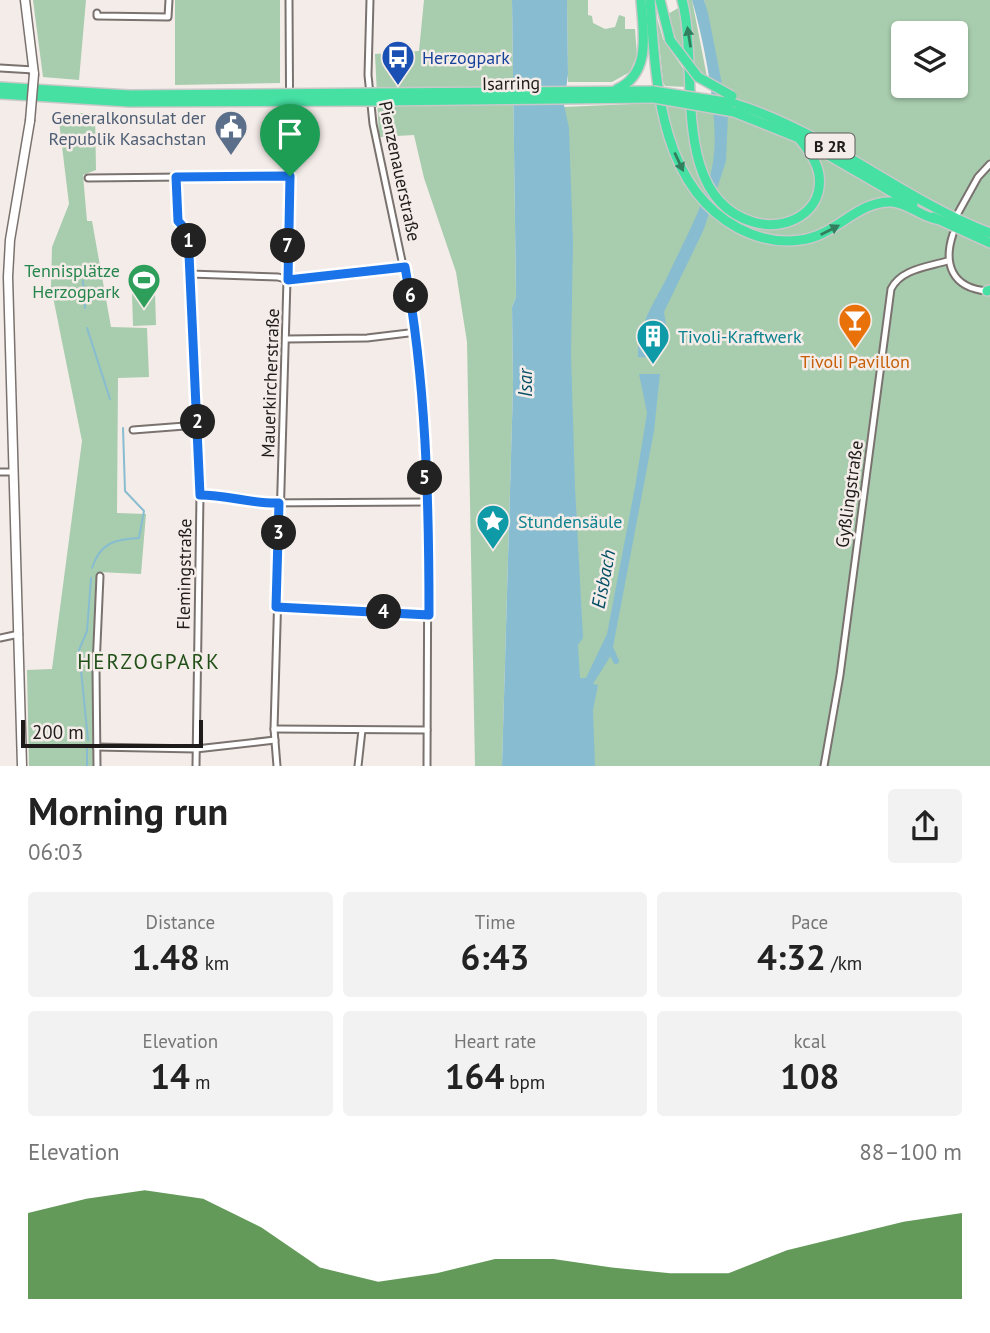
<!DOCTYPE html>
<meta charset="utf-8">
<style>
:root{--surface:#fff;--page:#f2f2f2;--text:#222;--muted:#767676;--accent:#226f14}
body{margin:0;font-family:"PT Sans",sans-serif;background:var(--page);color:var(--text);height:100vh;display:flex;flex-direction:column;font-size:26px;white-space:nowrap}
*{box-sizing:border-box;margin:0}
p{font-size:23px;color:var(--muted)}
.icon{flex:none;width:38px;height:38px;fill:none;stroke:currentColor;stroke-width:2;stroke-linecap:round;stroke-linejoin:round}
.map{position:relative;height:766px;overflow:hidden}
.details{display:flex;flex-direction:column;background:var(--surface);flex:1}
.details>*{flex:none}
.controls{position:absolute;left:891px;top:21px;display:grid;gap:14px}
.controls a{display:grid;place-items:center;width:77px;height:77px;border-radius:7px;background:var(--surface);box-shadow:0 2px 5px #0004;font-size:35px}
.scale{position:absolute;left:21px;bottom:18px;width:182px;box-sizing:border-box;padding-left:7px;border:4px solid #1e1b1a;border-top:0;font-size:19px;line-height:24px;white-space:nowrap;color:#1e1b1a;-webkit-text-stroke:5px #f4ece8;paint-order:stroke}
.pin{position:absolute;display:grid;place-items:center;width:60px;height:60px;color:#fff;margin:-72px -30px;border-radius:50% 50% 50% 0;rotate:-45deg;box-shadow:0 0 7px #0007}
.pin .icon{rotate:45deg}
.km{position:absolute;width:35px;height:35px;margin:-18px;border-radius:50%;background:#222;color:#fff;font-size:19px;line-height:35px;text-align:center}
.round{display:grid;place-items:center;flex:none;width:74px;height:74px;border-radius:7px;background:var(--page)}
.summary{display:flex;align-items:center;justify-content:space-between;height:119px;padding:0 28px}
h1{font-size:38px;font-weight:700;line-height:52px}
.metrics{display:grid;grid-template-columns:repeat(3,1fr);gap:10px;height:119px;padding:7px 28px}
.metrics div{display:grid;align-content:center;border-radius:7px;background:var(--page);text-align:center}
.metrics b{font-size:35px;font-weight:700}
.metrics small{font-size:19px;font-weight:400}
.metrics p{font-size:19px}
.chart{height:196px;padding:14px 28px}
.chart p{display:flex;justify-content:space-between}
.chart svg{width:100%;height:126px;margin-top:7px;fill:var(--accent);opacity:.7}
.map>svg:first-child{display:block}
.green{fill:#a8ccae;fill-rule:evenodd}
.water{fill:#88bdd1}
.lines{fill:none;stroke-linecap:round;stroke-linejoin:round}
.stream{stroke:#88bdd1;stroke-width:2}
.canal{stroke:#88bdd1;stroke-width:6}
.minor-casing{stroke:#7a726f;stroke-width:9}
.secondary-casing{stroke:#7a726f;stroke-width:11}
.trunk-casing{stroke:#c9c8c8;stroke-width:12}
.minor{stroke:#fff;stroke-width:5}
.secondary{stroke:#fff;stroke-width:8}
.trunk{stroke:#46e0a3;stroke-width:9}
.secondary-bridge-casing{stroke:#7a726f;stroke-width:11;stroke-linecap:butt}
.trunk-bridge-casing{stroke:#c9c8c8;stroke-width:12;stroke-linecap:butt}
.secondary-bridge{stroke:#fff;stroke-width:8}
.trunk-bridge{stroke:#46e0a3;stroke-width:9}
.oneway{fill:#327e5e}
.route-casing{stroke:#fff;stroke-width:14}
.route{stroke:#1a73e8;stroke-width:9}
.labels{text-anchor:middle;dominant-baseline:central;stroke-width:5;stroke-linejoin:round;paint-order:stroke}
.shield{fill:#f4ece8;stroke:#5e5a58;stroke-width:2}
.shield-label{font-size:16px;font-weight:bold;fill:#1e1b1a}
.transit-label{font-size:18px;fill:#164399;stroke:#f4ece8;text-anchor:start}
.street-label{font-size:18px;fill:#1e1b1a;stroke:#f4ece8}
.service-label{font-size:18px;fill:#4e5e75;stroke:#f4ece8;text-anchor:end}
.leisure-label{font-size:18px;fill:#27864d;stroke:#f4ece8;text-anchor:end}
.culture-label{font-size:18px;fill:#0d838f;stroke:#f4ece8;text-anchor:start}
.food-label{font-size:18px;fill:#c56008;stroke:#f4ece8}
.water-label{font-size:19px;font-style:italic;fill:#034e64;stroke:#f4ece8}
.quarter-label{font-size:21px;letter-spacing:2px;fill:#215119;stroke:#f4ece8}
</style>
<div class="map">
<svg width="990" height="766" viewBox="0 0 990 766">
<rect width="100%" height="100%" fill="#f4ece8"/>
<g class="green">
<polygon points="33,0 86,0 79,80 43,77"/>
<polygon points="175,0 280,0 280,83 175,85"/>
<polygon points="424,0 512,0 516,297 512,307 513,387 502,766 475,766 467,342 456,272 424,178 414,135 379,137 375,54 419,51"/>
<polygon points="567,0 588,0 588,15 592,16 593,23 605,29 615,27 619,15 625,17 625,29 635,29 637,55 630,72 612,82 568,82"/>
<path d="M684,0H692L707,77C689,61 671,38 668,14L685,4Z"/>
<path d="M704,0H990V766H591L577,679L563,107L655,103L728,114ZM903,33H956V86H903Z"/>
<polygon points="656,14 663,39 687,74 687,87 665,86 663,82"/>
<polygon points="58,113 95,113 96,170 83,175 87,221 92,221 111,327 147,328 149,377 118,378 117,513 146,514 141,574 98,572 92,670 93,766 29,766 27,670 52,669 82,441 51,287 52,247 69,204"/>
<polygon points="155,293 156,325 133,326 132,294"/>
</g>
<g class="water">
<polygon points="512,0 567,0 568,74 564,105 569,128 573,242 571,354 575,487 583,638 578,645 580,678 586,678 607,634 635,487 647,413 639,374 660,374 654,431 613,647 615,654 610,657 593,684 598,685 593,710 595,766 502,766 513,387 512,307 516,297"/>
<path d="M692,0H704L708,13L728,114L726,161L704,229L664,312L667,330L660,346V358L638,357C637,323 657,300 671,269C688,233 710,195 714,154C718,112 704,41 692,0Z"/>
</g>
<g class="lines">
<g class="stream">
<polyline points="83,281 85,308"/>
<polyline points="87,328 110,399"/>
<path d="M92,568C100,543 115,539 139,538L144,511L125,491L123,428"/>
<polyline points="88,740 79,650 87,631 91,578"/>
<polyline points="87,766 87,749"/>
</g>
<polyline class="canal" points="611,650 616,661"/>
<defs>
<g id="minor">
<polyline points="370,0 368,75 373,124 417,332 428,512 427,766"/>
<polyline points="97,13 97,16 168,17 169,0"/>
<polyline points="0,68 34,70"/>
<polyline points="176,177 178,221 189,232 200,495 196,766"/>
<polyline points="88,178 290,176"/>
<polyline points="958,213 978,177 990,164"/>
<path d="M953,234C943,264 952,288 987,291"/>
<polyline points="190,274 278,277 288,280 405,267"/>
<polyline points="287,339 367,338 417,332"/>
<polyline points="133,430 198,425"/>
<polyline points="0,472 14,472"/>
<polyline points="200,495 221,495 256,503 426,502"/>
<polyline points="276,607 429,615"/>
<polyline points="0,638 19,634"/>
<polyline points="274,729 427,730"/>
<polyline points="96,747 196,749 275,740"/>
<polyline points="97,766 96,667 100,576"/>
<polyline points="277,766 274,729 290,176 289,0"/>
<polyline points="358,766 362,730"/>
<path d="M824,766L840,675L891,289C901,269 927,267 947,261"/>
</g>
<g id="secondary">
<polyline points="25,0 34,74"/>
<polyline points="22,766 8,277 10,240 30,121"/>
</g>
<g id="trunk">
<path d="M650,0C656,79 658,185 738,228C757,238 779,243 800,240C835,237 857,200 892,202C908,203 920,216 936,219"/>
<polyline points="660,0 670,40"/>
<path d="M682,0C700,65 668,197 753,222C785,232 824,213 819,175C817,161 807,149 799,138"/>
<polyline points="0,87 129,95"/>
<path d="M617,89C652,73 643,32 641,0"/>
<polyline points="377,93 653,91"/>
<polyline points="0,94 129,102"/>
<polyline points="378,101 654,98"/>
<path d="M732,103C826,131 899,198 990,233"/>
<polyline points="734,112 799,138 913,204"/>
<polyline points="933,217 990,243"/>
<polyline points="987,291 990,290"/>
</g>
</defs>
<use href="#minor" class="minor-casing"/>
<use href="#secondary" class="secondary-casing"/>
<use href="#trunk" class="trunk-casing"/>
<use href="#minor" class="minor"/>
<use href="#secondary" class="secondary"/>
<use href="#trunk" class="trunk"/>
<defs>
<polyline id="secondary-bridge" points="30,121 34,74"/>
<g id="trunk-bridge">
<polyline points="670,40 698,77 732,96"/>
<polyline points="653,91 732,103"/>
<polyline points="129,95 377,93"/>
<polyline points="654,98 734,112"/>
<polyline points="129,102 378,101"/>
</g>
</defs>
<use href="#secondary-bridge" class="secondary-bridge-casing"/>
<use href="#trunk-bridge" class="trunk-bridge-casing"/>
<use href="#secondary-bridge" class="secondary-bridge"/>
<use href="#trunk-bridge" class="trunk-bridge"/>
</g>
<defs><path id="oneway-solid" d="M-6-.8H1V-3.2L6.5 0L1 3.2V.8H-6Z" transform="scale(1.75)"/></defs>
<g class="oneway">
<use href="#oneway-solid" transform="translate(689 37) rotate(-99)"/>
<use href="#oneway-solid" transform="translate(679 162) rotate(65)"/>
<use href="#oneway-solid" transform="translate(830 230) rotate(-27)"/>
</g>
<g class="lines">
<defs>
<path id="route" d="M290,176L288,280L405,267C426,381 429,499 429,615L276,607L279,503C252,504 227,495 200,495L188,232L178,221L176,177Z"/>
</defs>
<use href="#route" class="route-casing"/>
<use href="#route" class="route"/>
</g>
<defs>
<symbol id="bus-pin" viewBox="-11 -11 22 30"><path d="M0 17L-7.5 6A9.5 9.5 0 1 1 7.5 6Z" fill="#1a4fb4" stroke="#f4ece8"/><path d="M-5-6H5V4H4V6H2V4H-2V6H-4V4H-5ZM-3.5-4V0h7V-4ZM-3.5 1.2v1.5H-2V1.2ZM2 1.2v1.5H3.5V1.2Z" fill="#fff"/></symbol>
<symbol id="civic-pin" viewBox="-11 -11 22 30"><path d="M0 17L-7.5 6A9.5 9.5 0 1 1 7.5 6Z" fill="#5c6f8a" stroke="#f4ece8"/><path d="M-.6-6.5H3V-4.5H.6V-3L4-1V1h2V6H-6V1h2V-1L-.6-3ZM-1.2 2.5V6h2.4V2.5Z" fill="#fff"/></symbol>
<symbol id="stadium-pin" viewBox="-11 -11 22 30"><path d="M0 17L-7.5 6A9.5 9.5 0 1 1 7.5 6Z" fill="#2e9e5b" stroke="#f4ece8"/><path d="M0-5a6.5 5 0 1 0 0 10a6.5 5 0 1 0 0-10ZM-3.5-1.8h7v3.6h-7Z" fill="#fff"/></symbol>
<symbol id="bar-pin" viewBox="-11 -11 22 30"><path d="M0 17L-7.5 6A9.5 9.5 0 1 1 7.5 6Z" fill="#e8710a" stroke="#f4ece8"/><path d="M-6-5H6L.8 .8V4.5H3.5V6h-7V4.5H-.8V.8Z" fill="#fff"/></symbol>
<symbol id="building-pin" viewBox="-11 -11 22 30"><path d="M0 17L-7.5 6A9.5 9.5 0 1 1 7.5 6Z" fill="#0f9aa8" stroke="#f4ece8"/><path d="M-4-6H4V6H1V3H-1V6H-4ZM-2.5-4.3h1.7v1.8h-1.7ZM.8-4.3h1.7v1.8H.8ZM-2.5-1h1.7V.8h-1.7ZM.8-1h1.7V.8H.8Z" fill="#fff"/></symbol>
<symbol id="sight-pin" viewBox="-11 -11 22 30"><path d="M0 17L-7.5 6A9.5 9.5 0 1 1 7.5 6Z" fill="#0f9aa8" stroke="#f4ece8"/><path d="M0-6L1.8-2.2L6-1.7L2.9 1.2L3.7 5.4L0 3.3L-3.7 5.4L-2.9 1.2L-6-1.7L-1.8-2.2Z" fill="#fff"/></symbol>
</defs>
<g fill-rule="evenodd">
<use href="#bus-pin" x="379" y="38" width="38" height="52"/>
<use href="#civic-pin" x="212" y="108" width="38" height="52"/>
<use href="#stadium-pin" x="125" y="261" width="38" height="52"/>
<use href="#bar-pin" x="836" y="301" width="38" height="52"/>
<use href="#building-pin" x="634" y="317" width="38" height="52"/>
<use href="#sight-pin" x="474" y="502" width="38" height="52"/>
</g>
<g class="labels">
<rect class="shield" x="805.5" y="133.5" width="49" height="25" rx="5"/>
<g class="shield-label">
<text x="830" y="146">B 2R</text>
</g>
<g class="transit-label">
<text x="422" y="57">Herzogpark</text>
</g>
<g class="street-label">
<text transform="translate(511 83) rotate(-1)">Isarring</text>
<text transform="translate(400 171) rotate(78)">Pienzenauerstraße</text>
<text transform="translate(270 383) rotate(-88)">Mauerkircherstraße</text>
<text transform="translate(849 494) rotate(-82)">Gyßlingstraße</text>
<text transform="translate(184 574) rotate(-89)">Flemingstraße</text>
</g>
<g class="service-label">
<text x="206" y="117">Generalkonsulat der<tspan x="206" dy="21">Republik Kasachstan</tspan></text>
</g>
<g class="leisure-label">
<text x="120" y="270">Tennisplätze<tspan x="120" dy="21">Herzogpark</tspan></text>
</g>
<g class="culture-label">
<text x="678" y="336">Tivoli-Kraftwerk</text>
<text x="518" y="521">Stundensäule</text>
</g>
<g class="food-label">
<text x="855" y="361">Tivoli Pavillon</text>
</g>
<g class="water-label">
<text transform="translate(525 383) rotate(-90)">Isar</text>
<text transform="translate(603 579) rotate(-79)">Eisbach</text>
</g>
<g class="quarter-label">
<text x="149" y="661">HERZOGPARK</text>
</g>
</g>
</svg>
<div class="controls">
<a><svg class="icon" aria-label="layers" viewBox="0 0 24 24"><path d="M12 4l9 5-9 5-9-5zM3 14l9 5 9-5"/></svg></a>
</div>
<div class="scale">200 m</div>
<div class="pin" style="left:290px;top:176px;background:#1e9e55"><svg class="icon" aria-label="arrive" viewBox="0 0 24 24"><path d="M6 21V4h12l-3 4 3 4H6"/></svg></div>
<b class="km" style="left:189px;top:241px">1</b>
<b class="km" style="left:198px;top:422px">2</b>
<b class="km" style="left:279px;top:533px">3</b>
<b class="km" style="left:384px;top:612px">4</b>
<b class="km" style="left:425px;top:478px">5</b>
<b class="km" style="left:411px;top:296px">6</b>
<b class="km" style="left:288px;top:246px">7</b>
</div>
<section class="details">
<div class="summary"><div><h1>Morning run</h1><p>06:03</p></div><a class="round"><svg class="icon" aria-label="share" viewBox="0 0 24 24"><path d="M12 15V3M7 8l5-5 5 5M5 13v7h14v-7"/></svg></a></div>
<div class="metrics">
<div><p>Distance</p><b>1.48<small> km</small></b></div>
<div><p>Time</p><b>6:43</b></div>
<div><p>Pace</p><b>4:32<small> /km</small></b></div>
</div>
<div class="metrics">
<div><p>Elevation</p><b>14<small> m</small></b></div>
<div><p>Heart rate</p><b>164<small> bpm</small></b></div>
<div><p>kcal</p><b>108</b></div>
</div>
<div class="chart"><p><span>Elevation</span>88–100 m</p>
<svg viewBox="0 0 160 44" preserveAspectRatio="none"><path d="M0 44V14L10 9L20 6L30 9L40 19L50 33L60 38L70 35L80 30L90 30L100 33L110 35L120 35L130 27L140 22L150 17L160 14V44z"/></svg>
</div>
</section>
